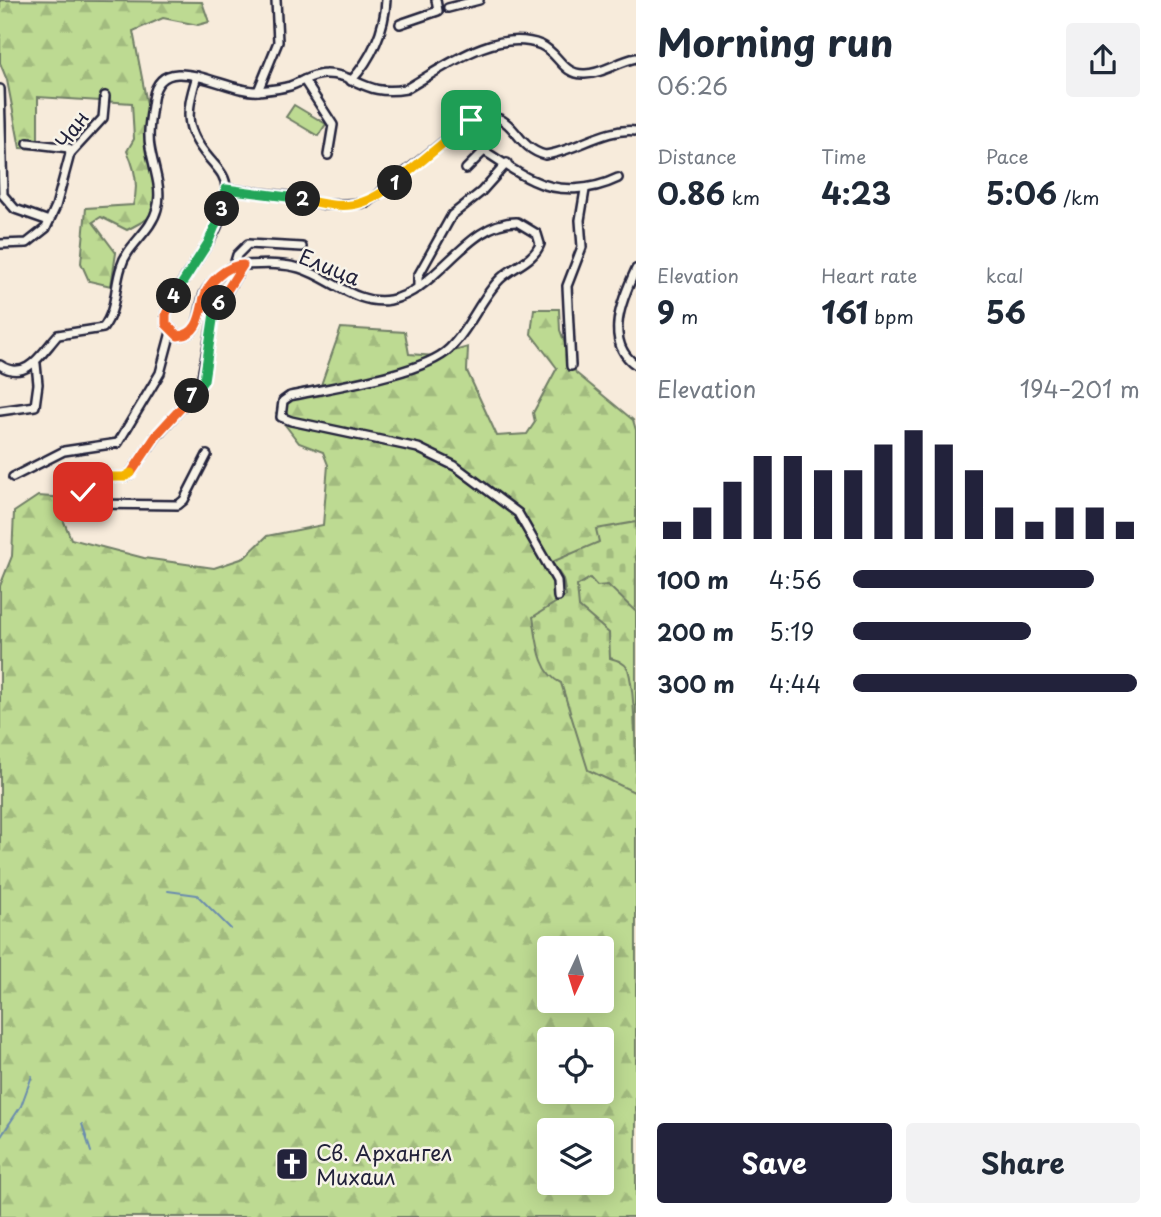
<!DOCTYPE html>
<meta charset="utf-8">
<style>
:root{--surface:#fff;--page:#f2f2f3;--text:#1f2937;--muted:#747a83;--accent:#22223b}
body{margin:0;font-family:"Playpen Sans",sans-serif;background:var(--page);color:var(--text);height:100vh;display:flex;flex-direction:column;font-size:26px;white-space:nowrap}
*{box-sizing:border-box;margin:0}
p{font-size:23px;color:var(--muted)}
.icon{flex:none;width:38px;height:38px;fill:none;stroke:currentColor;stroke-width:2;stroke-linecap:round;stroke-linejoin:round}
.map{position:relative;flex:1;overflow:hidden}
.drawer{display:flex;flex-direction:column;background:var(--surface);width:525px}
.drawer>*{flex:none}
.needle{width:46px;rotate:184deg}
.controls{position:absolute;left:537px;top:936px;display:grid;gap:14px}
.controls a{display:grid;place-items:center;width:77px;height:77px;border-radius:7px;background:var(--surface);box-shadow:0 4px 18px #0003;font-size:35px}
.pin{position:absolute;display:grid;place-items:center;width:60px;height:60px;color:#fff;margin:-30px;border-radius:14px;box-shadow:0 4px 10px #0006}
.km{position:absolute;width:35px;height:35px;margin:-18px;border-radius:50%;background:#222;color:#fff;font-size:19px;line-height:35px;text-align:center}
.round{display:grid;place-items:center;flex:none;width:74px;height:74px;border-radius:7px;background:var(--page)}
.headline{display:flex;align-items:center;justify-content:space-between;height:119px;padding:0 21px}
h1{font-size:38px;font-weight:700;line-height:52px}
.metrics{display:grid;grid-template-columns:repeat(3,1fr);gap:10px;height:119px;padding:7px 21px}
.metrics div{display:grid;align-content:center}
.metrics b{font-size:30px;font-weight:700}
.metrics small{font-size:19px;font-weight:400}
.metrics p{font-size:19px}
.chart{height:196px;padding:14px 21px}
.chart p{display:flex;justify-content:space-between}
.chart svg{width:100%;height:126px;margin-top:7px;stroke:var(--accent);stroke-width:6}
.button{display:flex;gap:14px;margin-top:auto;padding:14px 21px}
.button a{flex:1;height:80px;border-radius:7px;background:var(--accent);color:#fff;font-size:28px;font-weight:700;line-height:80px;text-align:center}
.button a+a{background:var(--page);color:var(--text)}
ul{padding:0 21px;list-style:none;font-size:23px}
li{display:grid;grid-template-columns:112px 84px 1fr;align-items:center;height:52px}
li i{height:18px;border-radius:9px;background:var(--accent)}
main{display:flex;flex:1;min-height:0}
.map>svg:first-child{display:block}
.forest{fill:url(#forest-firs);stroke:#707e66;stroke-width:2;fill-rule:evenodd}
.cemetery{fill:url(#cemetery-stones);stroke:#707e66;stroke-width:2}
.garden{fill:#bdda92;stroke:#707e66;stroke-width:2}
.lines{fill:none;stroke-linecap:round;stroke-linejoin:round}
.stream{stroke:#6b8cae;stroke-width:2}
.minor-casing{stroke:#22223b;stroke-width:12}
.minor{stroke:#f7f3e8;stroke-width:7}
.split-1-casing{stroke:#fff;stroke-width:14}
.split-2-casing{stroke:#fff;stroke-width:14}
.split-3-casing{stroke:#fff;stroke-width:14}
.split-4-casing{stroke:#fff;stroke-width:14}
.split-5-casing{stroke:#fff;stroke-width:14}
.split-6-casing{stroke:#fff;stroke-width:14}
.split-7-casing{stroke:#fff;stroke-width:14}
.split-8-casing{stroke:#fff;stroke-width:14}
.split-9-casing{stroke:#fff;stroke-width:14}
.split-1{stroke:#f5b400;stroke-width:9}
.split-2{stroke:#f5b400;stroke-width:9}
.split-3{stroke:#22a559;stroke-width:9}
.split-4{stroke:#22a559;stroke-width:9}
.split-5{stroke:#f0652b;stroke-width:9}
.split-6{stroke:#f0652b;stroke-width:9}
.split-7{stroke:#22a559;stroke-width:9}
.split-8{stroke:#f0652b;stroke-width:9}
.split-9{stroke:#f5b400;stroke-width:9}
.labels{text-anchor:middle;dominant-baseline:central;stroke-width:5;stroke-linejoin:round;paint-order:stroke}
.street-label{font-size:21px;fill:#22223b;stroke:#f7f3e8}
.poi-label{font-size:21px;fill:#22223b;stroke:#f7f3e8;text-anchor:start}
</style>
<main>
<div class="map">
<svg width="636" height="1217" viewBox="0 0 636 1217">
<defs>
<pattern id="forest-firs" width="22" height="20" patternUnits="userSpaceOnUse" patternTransform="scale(1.75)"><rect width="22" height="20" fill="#bdda92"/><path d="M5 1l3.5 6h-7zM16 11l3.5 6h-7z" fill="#a2bb7f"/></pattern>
<pattern id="cemetery-stones" width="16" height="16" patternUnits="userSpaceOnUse" patternTransform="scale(1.75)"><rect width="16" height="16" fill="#bdda92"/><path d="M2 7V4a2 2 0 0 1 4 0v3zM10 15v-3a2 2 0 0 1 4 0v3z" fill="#a2bb7f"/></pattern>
</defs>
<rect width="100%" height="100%" fill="#f7ebdb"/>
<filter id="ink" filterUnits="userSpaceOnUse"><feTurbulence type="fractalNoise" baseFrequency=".0143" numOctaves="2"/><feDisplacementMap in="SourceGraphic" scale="14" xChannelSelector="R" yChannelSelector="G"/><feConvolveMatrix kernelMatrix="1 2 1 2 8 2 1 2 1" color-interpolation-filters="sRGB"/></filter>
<g filter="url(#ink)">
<g class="forest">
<path d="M0,0L202,2L209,22L198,25L163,18L133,31L147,104L145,141L156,186L151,217L127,230L101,217L93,222L116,253L111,286L89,281L81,263L86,208L133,205C139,187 135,168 127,151L134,139L132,103L38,97V149L20,148L7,80L0,63Z"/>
<path d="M534,309H559L560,330L576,373L633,420L636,430V1217H0V586L12,556L14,512L38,496L67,498L62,517L71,539L144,558L214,568L244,558L267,536L323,525L328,465L323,452L299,443L276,413L291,391L321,385L341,328L405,332L409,354L436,356L468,347L467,371L497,436L527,434L535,422L533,413L557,368L531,334ZM550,948H602V1001H550ZM550,1040H602V1092H550ZM550,1130H602V1183H550Z"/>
</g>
<path class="cemetery" d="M636,522V612L608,585L597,586L590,578L577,586L579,607L609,633L610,658C617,660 624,662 628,669C636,695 636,761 636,793L588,770L561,683C538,673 537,638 533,617L566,596L563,579L552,562L599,542L596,529Z"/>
<polygon class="garden" points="294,105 326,124 318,136 286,117"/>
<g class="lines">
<g class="stream">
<polyline points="168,891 197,895 231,929"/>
<polyline points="82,1124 91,1152"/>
<polyline points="0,1138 21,1106 32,1076"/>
</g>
<defs>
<g id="minor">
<polyline points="448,8 479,0"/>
<polyline points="400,24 438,11 436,0"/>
<path d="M197,76C184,116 185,132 214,164C220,171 226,178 226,188C228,235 180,272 166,314V324L178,336C204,335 197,308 205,292C211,281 224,272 234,265C255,265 280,262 299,268C330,277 356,306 390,300C438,291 467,221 517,222L537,234L540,244C534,261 512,267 500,279C480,299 470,329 449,349C424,374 327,388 290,396L283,401L281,417L291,421L418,448L455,466L518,513L557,581L558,597"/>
<polyline points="304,80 333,125 328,155"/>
<path d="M351,81C371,59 385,30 386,0"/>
<polyline points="0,89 3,195 15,209 49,221"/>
<polyline points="258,91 278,42 276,0"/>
<polyline points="28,143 69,148 70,154"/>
<path d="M466,169L484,151C500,160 515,173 532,180C559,193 591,191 618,178"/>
<path d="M226,189L297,197L325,205L367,203L471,120C517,105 510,146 545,155C576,151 605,127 636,131"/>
<polyline points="0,244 27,243 46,228 56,206 70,154 103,118 105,96"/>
<polyline points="234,265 237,255 248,244 302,247"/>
<path d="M636,269C622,299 603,342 636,365"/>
<polyline points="418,288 418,276 452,215 481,192 507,163"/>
<path d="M0,365C27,383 42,352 58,335L103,328C117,310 114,288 121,267C127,245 151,232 157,209C163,189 153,167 150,147C147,131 151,115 153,99C161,46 228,94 258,91C268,90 280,89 290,86C302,82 312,74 325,74C356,73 364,97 406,89C443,68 496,27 541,45C559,53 562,75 585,74C602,74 619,61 636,58"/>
<polyline points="571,366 567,286 582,247 580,220 585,190"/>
<polyline points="0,411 35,406 38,384 36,364"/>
<polyline points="207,455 184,500 178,505 92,504 83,498 85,484 92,477 124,477 130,474 158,434 200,387 214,313 243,265"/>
<polyline points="13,477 64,451 118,443 160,373 171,332"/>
</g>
</defs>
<use href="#minor" class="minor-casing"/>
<use href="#minor" class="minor"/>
</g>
</g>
<g class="lines" filter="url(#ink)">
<defs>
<polyline id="split-1" points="395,183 471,120"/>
<path id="split-2" d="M303,199C343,210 363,209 395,183"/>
<polyline id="split-3" points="222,209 226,189 303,199"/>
<polyline id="split-4" points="174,296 208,243 222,209"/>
<path id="split-5" d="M174,296L166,314V324L178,336C199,335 200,314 204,298"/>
<path id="split-6" d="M204,298C208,282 227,265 243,265L219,303"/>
<polyline id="split-7" points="192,396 204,380 214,313 219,303"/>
<polyline id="split-8" points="131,473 158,433 192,396"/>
<polyline id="split-9" points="83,492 85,484 92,477 124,477 131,473"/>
</defs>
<use href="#split-1" class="split-1-casing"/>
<use href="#split-2" class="split-2-casing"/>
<use href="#split-3" class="split-3-casing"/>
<use href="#split-4" class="split-4-casing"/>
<use href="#split-5" class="split-5-casing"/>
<use href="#split-6" class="split-6-casing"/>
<use href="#split-7" class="split-7-casing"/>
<use href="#split-8" class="split-8-casing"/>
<use href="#split-9" class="split-9-casing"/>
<use href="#split-1" class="split-1"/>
<use href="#split-2" class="split-2"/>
<use href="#split-3" class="split-3"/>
<use href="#split-4" class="split-4"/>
<use href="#split-5" class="split-5"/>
<use href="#split-6" class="split-6"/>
<use href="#split-7" class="split-7"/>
<use href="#split-8" class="split-8"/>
<use href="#split-9" class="split-9"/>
</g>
<defs>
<symbol id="church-square" viewBox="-11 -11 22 22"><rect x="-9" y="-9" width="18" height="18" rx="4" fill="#22223b" stroke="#f7f3e8"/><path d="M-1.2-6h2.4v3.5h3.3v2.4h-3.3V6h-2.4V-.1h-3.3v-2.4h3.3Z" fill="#fff"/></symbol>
</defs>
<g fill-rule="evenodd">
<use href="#church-square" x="273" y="1145" width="38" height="38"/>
</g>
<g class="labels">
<g class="street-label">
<text transform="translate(71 129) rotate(-55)">Чан</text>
<text transform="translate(330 266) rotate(22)">Елица</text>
</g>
<g class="poi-label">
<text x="316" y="1152">Св. Архангел<tspan x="316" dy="24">Михаил</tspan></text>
</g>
</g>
</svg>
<div class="controls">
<a><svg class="needle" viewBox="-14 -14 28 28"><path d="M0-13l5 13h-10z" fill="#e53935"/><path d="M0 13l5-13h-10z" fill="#747a83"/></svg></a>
<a><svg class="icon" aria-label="locate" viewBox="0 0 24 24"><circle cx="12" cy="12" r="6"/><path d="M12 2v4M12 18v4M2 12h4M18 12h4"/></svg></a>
<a><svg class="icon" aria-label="layers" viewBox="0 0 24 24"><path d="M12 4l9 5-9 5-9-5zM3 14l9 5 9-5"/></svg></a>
</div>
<div class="pin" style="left:471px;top:120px;background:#1e9e55"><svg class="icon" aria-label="arrive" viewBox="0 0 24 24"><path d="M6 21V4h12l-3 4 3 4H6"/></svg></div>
<div class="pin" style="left:83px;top:492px;background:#d93025"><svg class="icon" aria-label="check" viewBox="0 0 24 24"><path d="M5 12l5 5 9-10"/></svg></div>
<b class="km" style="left:395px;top:183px">1</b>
<b class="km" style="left:303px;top:199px">2</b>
<b class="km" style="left:222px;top:209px">3</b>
<b class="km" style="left:174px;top:296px">4</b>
<b class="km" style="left:219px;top:303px">6</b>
<b class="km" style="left:192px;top:396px">7</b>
</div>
<section class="drawer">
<div class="headline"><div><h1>Morning run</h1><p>06:26</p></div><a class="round"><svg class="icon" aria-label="share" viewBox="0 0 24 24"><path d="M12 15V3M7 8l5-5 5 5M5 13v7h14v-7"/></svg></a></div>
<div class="metrics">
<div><p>Distance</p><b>0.86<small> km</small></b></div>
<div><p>Time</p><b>4:23</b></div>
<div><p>Pace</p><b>5:06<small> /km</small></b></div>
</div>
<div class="metrics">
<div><p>Elevation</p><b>9<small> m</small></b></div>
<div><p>Heart rate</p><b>161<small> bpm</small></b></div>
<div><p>kcal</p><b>56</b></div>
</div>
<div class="chart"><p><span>Elevation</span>194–201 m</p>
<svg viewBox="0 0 160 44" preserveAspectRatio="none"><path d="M5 44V38M15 44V33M25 44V24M35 44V15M45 44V15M55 44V20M65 44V20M75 44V11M85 44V6M95 44V11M105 44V20M115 44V33M125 44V38M135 44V33M145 44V33M155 44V38"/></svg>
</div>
<ul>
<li><b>100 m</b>4:56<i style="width:84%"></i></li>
<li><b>200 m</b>5:19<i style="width:62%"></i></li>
<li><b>300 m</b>4:44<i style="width:99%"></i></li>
</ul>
<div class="button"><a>Save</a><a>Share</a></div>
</section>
</main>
